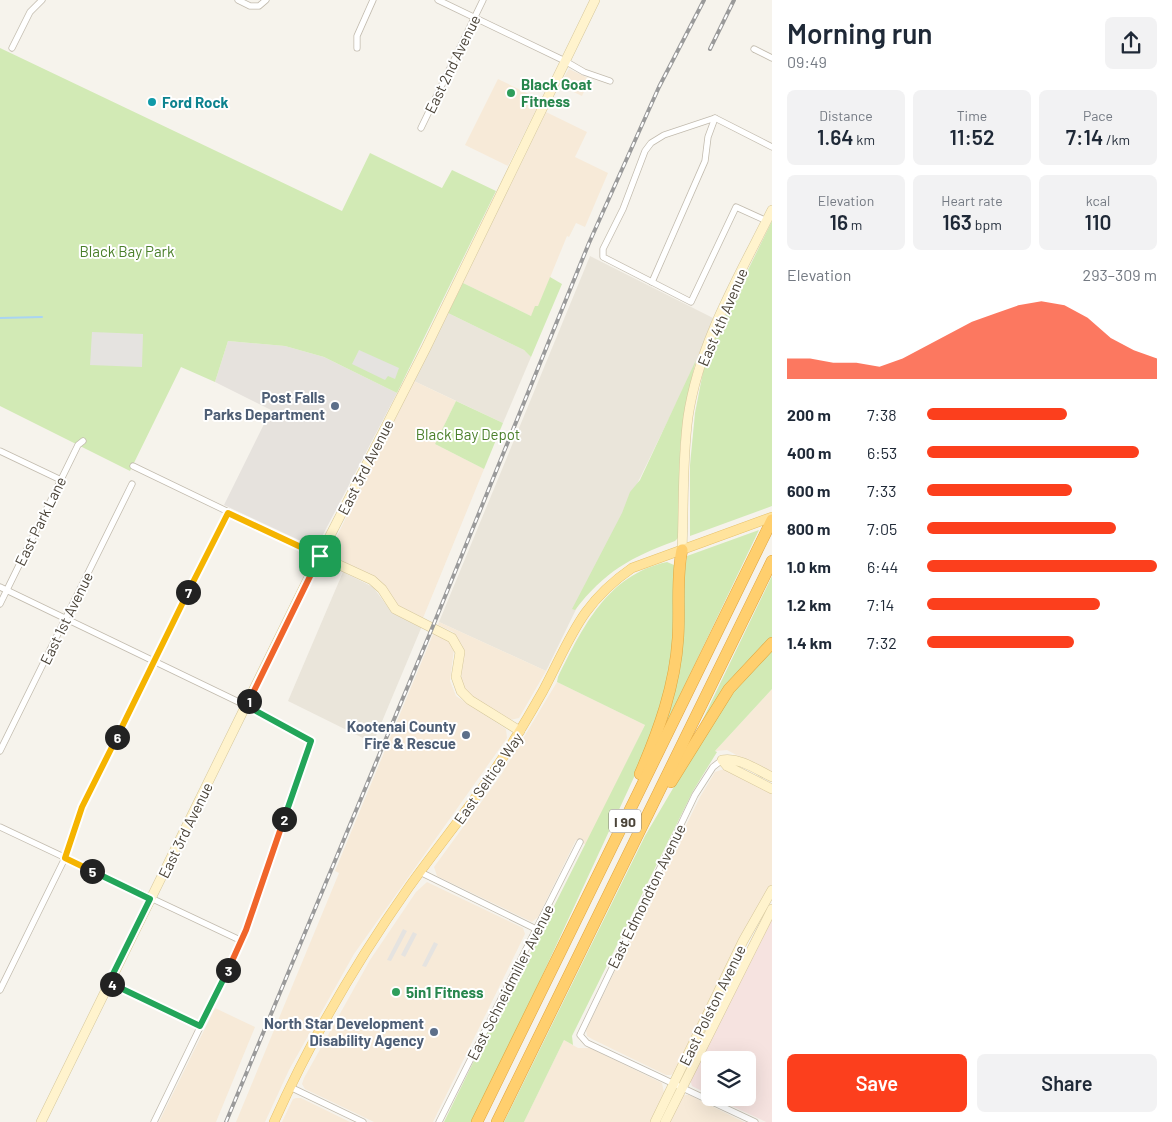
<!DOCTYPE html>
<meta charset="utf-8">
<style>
:root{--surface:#fff;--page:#f2f2f3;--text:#1f2937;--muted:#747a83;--accent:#fc3f1d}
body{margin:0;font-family:Barlow,sans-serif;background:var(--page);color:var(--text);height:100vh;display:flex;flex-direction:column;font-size:19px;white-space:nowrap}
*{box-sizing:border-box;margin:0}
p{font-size:16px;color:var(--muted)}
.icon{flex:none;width:28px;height:28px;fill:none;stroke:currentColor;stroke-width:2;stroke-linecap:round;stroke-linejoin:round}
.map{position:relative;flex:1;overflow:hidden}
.sheet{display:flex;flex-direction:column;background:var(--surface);width:400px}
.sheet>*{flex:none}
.tools{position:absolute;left:701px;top:1051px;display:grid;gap:10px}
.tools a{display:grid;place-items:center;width:55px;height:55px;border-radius:8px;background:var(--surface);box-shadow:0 5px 20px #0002;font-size:25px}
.pin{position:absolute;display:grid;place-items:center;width:42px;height:42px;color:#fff;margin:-21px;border-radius:10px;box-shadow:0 2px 8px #0006}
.km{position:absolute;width:25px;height:25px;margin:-12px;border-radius:50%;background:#222;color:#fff;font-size:14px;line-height:25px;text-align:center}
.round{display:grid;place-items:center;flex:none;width:52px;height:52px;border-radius:8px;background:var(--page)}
.summary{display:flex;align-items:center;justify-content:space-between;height:85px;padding:0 15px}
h1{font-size:28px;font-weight:600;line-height:38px}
.stats{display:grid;grid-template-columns:repeat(3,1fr);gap:8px;height:85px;padding:5px 15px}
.stats div{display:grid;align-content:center;border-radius:8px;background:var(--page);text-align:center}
.stats b{font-size:21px;font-weight:600}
.stats small{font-size:14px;font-weight:400}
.stats p{font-size:14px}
.chart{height:140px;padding:10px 15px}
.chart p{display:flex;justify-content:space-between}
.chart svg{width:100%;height:90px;margin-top:5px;fill:var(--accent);opacity:.7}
.action{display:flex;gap:10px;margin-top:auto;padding:10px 15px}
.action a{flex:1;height:58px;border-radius:8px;background:var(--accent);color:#fff;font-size:20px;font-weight:600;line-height:58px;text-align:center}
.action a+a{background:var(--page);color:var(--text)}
ul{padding:0 15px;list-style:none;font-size:16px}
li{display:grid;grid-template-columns:80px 60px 1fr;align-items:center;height:38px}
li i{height:12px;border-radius:6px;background:var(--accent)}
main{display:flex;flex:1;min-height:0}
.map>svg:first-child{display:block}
.residential{fill:#eae5da}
.commercial{fill:#f7ead8}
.industrial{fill:#e6e2dd}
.medical{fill:#f6e3e0}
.green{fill:#d2eab5}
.parking{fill:#e5e3e0}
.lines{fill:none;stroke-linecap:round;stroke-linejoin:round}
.stream{stroke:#a9d4f2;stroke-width:2}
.street-casing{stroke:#c2bbae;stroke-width:7}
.secondary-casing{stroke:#d6c79b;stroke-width:10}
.primary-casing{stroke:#e6c16a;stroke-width:10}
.highway-casing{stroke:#e0a43c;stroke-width:12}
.street{stroke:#fff;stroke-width:5.5}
.secondary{stroke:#fff3cd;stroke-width:9}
.primary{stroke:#ffe39c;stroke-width:9}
.highway{stroke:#ffcf6e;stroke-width:11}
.rail-casing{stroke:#9a9a9a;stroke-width:4}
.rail{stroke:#fff;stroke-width:2;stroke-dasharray:5.5;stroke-linecap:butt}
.split-1-casing{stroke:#fff;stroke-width:10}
.split-2-casing{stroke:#fff;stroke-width:10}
.split-3-casing{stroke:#fff;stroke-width:10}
.split-4-casing{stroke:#fff;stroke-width:10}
.split-5-casing{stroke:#fff;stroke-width:10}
.split-6-casing{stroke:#fff;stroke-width:10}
.split-7-casing{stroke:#fff;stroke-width:10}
.split-8-casing{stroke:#fff;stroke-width:10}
.split-1{stroke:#f0652b;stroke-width:6}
.split-2{stroke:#22a559;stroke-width:6}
.split-3{stroke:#f0652b;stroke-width:6}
.split-4{stroke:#22a559;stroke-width:6}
.split-5{stroke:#22a559;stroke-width:6}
.split-6{stroke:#f5b400;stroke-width:6}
.split-7{stroke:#f5b400;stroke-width:6}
.split-8{stroke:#f5b400;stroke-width:6}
.leisure-dot{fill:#2e9e5b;stroke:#fff;stroke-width:2}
.culture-dot{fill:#0f9aa8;stroke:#fff;stroke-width:2}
.service-dot{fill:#5c6f8a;stroke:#fff;stroke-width:2}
.labels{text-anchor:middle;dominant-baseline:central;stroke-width:4;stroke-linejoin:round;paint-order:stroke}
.shield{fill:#fff;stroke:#817c74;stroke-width:1}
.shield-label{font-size:14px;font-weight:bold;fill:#4b4439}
.street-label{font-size:15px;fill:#4b4439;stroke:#fff}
.leisure-label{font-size:15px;font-weight:bold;fill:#27864d;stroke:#fff;text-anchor:start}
.culture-label{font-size:15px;font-weight:bold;fill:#0d838f;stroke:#fff;text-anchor:start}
.park-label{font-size:15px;fill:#4a7f2a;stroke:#fff}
.service-label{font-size:15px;font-weight:bold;fill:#4e5e75;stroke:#fff;text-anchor:end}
</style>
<main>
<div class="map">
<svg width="772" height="1122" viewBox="0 0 772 1122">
<rect width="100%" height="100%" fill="#f6f3ec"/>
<g class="residential">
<polygon points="590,256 713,318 695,365 546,671 439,622"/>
<polygon points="448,313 524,350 531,357 503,423 414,381"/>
<polygon points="343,572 373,587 390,610 422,626 373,743 288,701"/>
</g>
<g class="commercial">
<polygon points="569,69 590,79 582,96 559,85"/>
<polygon points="498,79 541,100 508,166 465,145"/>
<polygon points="546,112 587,132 575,157 608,173 585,227 576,223 569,237 567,236 538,307 531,316 463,283"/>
<polygon points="414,381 456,401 435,444 484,469 423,618 396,604 386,587 378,579 332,556 329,552"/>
<polygon points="439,622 546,671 519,718 510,720 467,693 461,678 464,656 462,645 453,632 438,625"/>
<polygon points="434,632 448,640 454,649 450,681 456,696 506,729 507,738 354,954 289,1070 265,1122 236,1122 339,873 335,871"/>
<polygon points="557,682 645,725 586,845 576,840 538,917 532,922 437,876 434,867 501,775"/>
<polygon points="772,689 772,774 727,750 715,751"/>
<polygon points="724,769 772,792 772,885 746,927 676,1071 671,1075 666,1075 592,1039 587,1036 586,1030 700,797 715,772"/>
<polygon points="427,882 523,928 525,934 433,1122 374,1122 305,1089 302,1084 304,1078 370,960 416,892"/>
<polygon points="215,1008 255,1027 216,1122 159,1122"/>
<polygon points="564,1040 578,1048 590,1048 662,1083 664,1093 650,1122 524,1122"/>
<polygon points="685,1095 689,1095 744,1122 669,1122 682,1096"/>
<polygon points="296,1098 301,1098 350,1122 282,1122 293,1099"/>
</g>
<polygon class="industrial" points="228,341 285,346 324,357 397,393 316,548 224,505 271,410 215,382"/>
<polygon class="medical" points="772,915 772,1122 766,1122 715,1098 748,1098 748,1060 710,1060 710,1095 692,1086 690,1080"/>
<g class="green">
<polygon points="0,48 342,211 370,153 442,188 452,170 496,191 397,393 324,357 285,346 228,341 215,382 181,367 130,471 0,406"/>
<polygon points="772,221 772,506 690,536 690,465 695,413 703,372 714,339"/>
<polygon points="550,277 562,284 531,357 524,350 448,313 463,283 531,316 535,306 538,306"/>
<path d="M696,360L686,403L680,448L679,537L675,541C631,557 604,572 575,610L572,609L622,513L630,492L640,480Z"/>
<polygon points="456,401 503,423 484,469 435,444"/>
<polygon points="759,530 671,714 661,733 687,556"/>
<path d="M667,562L674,565L677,588L669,681L648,747L536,989L471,1122H444L516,975L524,966L645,725L557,682L558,677C583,627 607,575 667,562Z"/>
<polygon points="772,576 772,639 720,695 701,723"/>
<polygon points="772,648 772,689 715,751 717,752 693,791 572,1036 573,1045 564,1040 524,1122 504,1122 645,836 725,700"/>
</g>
<g class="parking">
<polygon points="92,332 143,334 142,367 90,365"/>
<polygon points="359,350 399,368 395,379 388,376 385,380 352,364"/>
<polygon points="403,929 407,931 391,961 387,960"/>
<polygon points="413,932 417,934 405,957 401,955"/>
<polygon points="434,942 438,944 426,967 422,966"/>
</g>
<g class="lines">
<polyline class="stream" points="0,318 42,317"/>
<defs>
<g id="street">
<polyline points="238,0 250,6 259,6 266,0"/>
<polyline points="438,0 565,61 584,72 610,81"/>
<polyline points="12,48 30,12 42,0"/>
<polyline points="357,48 357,36 373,0"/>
<polyline points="754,49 772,58"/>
<polyline points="421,128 483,0"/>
<polyline points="767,221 736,207 691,302 603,257 603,249 623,209 645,151 651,143 664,135 715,118 772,147"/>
<polyline points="652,282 705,161 708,137 715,118"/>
<polyline points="0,451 61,480"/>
<polyline points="133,466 320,556"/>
<polyline points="0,587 247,706 311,741 242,941 154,1122"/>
<polyline points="0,604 78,445 83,441"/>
<polyline points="0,751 132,484"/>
<polyline points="722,760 713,767 695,795 580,1035 587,1043 755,1122"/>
<polyline points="0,827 242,941"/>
<polyline points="420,872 536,929"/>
<polyline points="109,982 200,1027"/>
<polyline points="0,990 65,858 82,807 228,513"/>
<polyline points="290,1087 363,1122"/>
<polyline points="439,1122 580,842"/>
</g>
<g id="secondary">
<path d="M682,550C684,505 682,461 688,417C699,343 739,276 772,210"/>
<polyline points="320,556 372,580 382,589 395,609 452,638 460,652 456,677 461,691 470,700 520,731"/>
<path d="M772,777C757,770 740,757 722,760L727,766L772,789"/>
<polyline points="41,1122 311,573 426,348 595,0"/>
<polyline points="655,1122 743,941 772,890"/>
<polyline points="665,1122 772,909"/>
</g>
<path id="primary" d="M274,1122C311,1039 357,961 409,887C438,846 471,807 498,765C514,741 529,716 543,691C571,638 580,604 632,568L772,517"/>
<g id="highway">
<path d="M640,774C659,730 675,686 678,638C680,609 676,578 682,550"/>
<polyline points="671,782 729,689 772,643"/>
<polyline points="477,1122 772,520"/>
<polyline points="497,1122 772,561"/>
</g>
</defs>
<use href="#street" class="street-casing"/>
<use href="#secondary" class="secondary-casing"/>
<use href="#primary" class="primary-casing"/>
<use href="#highway" class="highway-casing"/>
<use href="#street" class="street"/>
<use href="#secondary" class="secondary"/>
<use href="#primary" class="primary"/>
<use href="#highway" class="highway"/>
<defs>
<g id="rail">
<polyline points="710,49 734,0"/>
<polyline points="226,1122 433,626 589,243 659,87 704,0"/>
</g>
</defs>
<use href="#rail" class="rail-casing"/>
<use href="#rail" class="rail"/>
</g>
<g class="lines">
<defs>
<polyline id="split-1" points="249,701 320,556"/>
<polyline id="split-2" points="249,701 247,706 311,741 284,819"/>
<polyline id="split-3" points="228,970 246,930 284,819"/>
<polyline id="split-4" points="112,984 200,1026 228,970"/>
<polyline id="split-5" points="92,871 150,899 109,982 112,984"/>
<polyline id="split-6" points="92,871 65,858 82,807 117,737"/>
<polyline id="split-7" points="117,737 188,592"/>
<polyline id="split-8" points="188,592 228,513 320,556"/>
</defs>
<use href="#split-1" class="split-1-casing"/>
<use href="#split-2" class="split-2-casing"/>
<use href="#split-3" class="split-3-casing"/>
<use href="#split-4" class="split-4-casing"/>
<use href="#split-5" class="split-5-casing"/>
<use href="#split-6" class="split-6-casing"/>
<use href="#split-7" class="split-7-casing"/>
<use href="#split-8" class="split-8-casing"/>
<use href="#split-1" class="split-1"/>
<use href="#split-2" class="split-2"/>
<use href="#split-3" class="split-3"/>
<use href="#split-4" class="split-4"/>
<use href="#split-5" class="split-5"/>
<use href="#split-6" class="split-6"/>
<use href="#split-7" class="split-7"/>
<use href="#split-8" class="split-8"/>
</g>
<g class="leisure-dot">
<circle cx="511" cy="93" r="5"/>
<circle cx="396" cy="992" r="5"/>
</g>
<circle class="culture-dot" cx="152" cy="102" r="5"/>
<g class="service-dot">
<circle cx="335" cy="406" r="5"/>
<circle cx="466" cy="735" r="5"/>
<circle cx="434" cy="1032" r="5"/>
</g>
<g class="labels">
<rect class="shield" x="609" y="809.5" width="32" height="23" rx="4"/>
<g class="shield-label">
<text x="625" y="821">I 90</text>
</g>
<g class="street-label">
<text transform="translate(452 64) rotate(-64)">East 2nd Avenue</text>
<text transform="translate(722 317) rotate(-67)">East 4th Avenue</text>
<text transform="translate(365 467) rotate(-63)">East 3rd Avenue</text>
<text transform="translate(40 521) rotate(-64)">East Park Lane</text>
<text transform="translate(66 618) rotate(-64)">East 1st Avenue</text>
<text transform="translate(488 778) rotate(-55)">East Seltice Way</text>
<text transform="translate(185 830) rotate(-64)">East 3rd Avenue</text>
<text transform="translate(646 896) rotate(-64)">East Edmondton Avenue</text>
<text transform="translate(510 982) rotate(-63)">East Schneidmiller Avenue</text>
<text transform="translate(712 1005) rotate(-64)">East Polston Avenue</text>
</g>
<g class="leisure-label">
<text x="521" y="84">Black Goat<tspan x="521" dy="17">Fitness</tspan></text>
<text x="406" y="992">5in1 Fitness</text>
</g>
<g class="culture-label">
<text x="162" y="102">Ford Rock</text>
</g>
<g class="park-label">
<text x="127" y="251">Black Bay Park</text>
<text x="468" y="434">Black Bay Depot</text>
</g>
<g class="service-label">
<text x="325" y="397">Post Falls<tspan x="325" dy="17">Parks Department</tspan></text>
<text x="456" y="726">Kootenai County<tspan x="456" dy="17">Fire &amp; Rescue</tspan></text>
<text x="424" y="1023">North Star Development<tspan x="424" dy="17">Disability Agency</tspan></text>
</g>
</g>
</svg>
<div class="tools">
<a><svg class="icon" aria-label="layers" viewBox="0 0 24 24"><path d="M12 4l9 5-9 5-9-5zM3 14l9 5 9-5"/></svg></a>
</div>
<div class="pin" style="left:320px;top:556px;background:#1e9e55"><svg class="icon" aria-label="arrive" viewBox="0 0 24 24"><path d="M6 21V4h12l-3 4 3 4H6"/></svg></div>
<b class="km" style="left:249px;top:701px">1</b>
<b class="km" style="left:284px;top:819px">2</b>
<b class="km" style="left:228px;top:970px">3</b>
<b class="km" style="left:112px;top:984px">4</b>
<b class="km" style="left:92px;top:871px">5</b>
<b class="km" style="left:117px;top:737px">6</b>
<b class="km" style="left:188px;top:592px">7</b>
</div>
<section class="sheet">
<div class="summary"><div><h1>Morning run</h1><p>09:49</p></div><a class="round"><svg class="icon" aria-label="share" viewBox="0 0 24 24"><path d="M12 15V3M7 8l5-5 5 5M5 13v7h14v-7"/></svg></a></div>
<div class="stats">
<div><p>Distance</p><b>1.64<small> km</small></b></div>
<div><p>Time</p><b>11:52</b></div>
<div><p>Pace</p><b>7:14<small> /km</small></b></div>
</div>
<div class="stats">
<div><p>Elevation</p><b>16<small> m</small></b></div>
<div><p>Heart rate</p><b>163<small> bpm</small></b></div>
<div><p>kcal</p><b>110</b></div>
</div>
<div class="chart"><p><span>Elevation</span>293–309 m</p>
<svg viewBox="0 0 160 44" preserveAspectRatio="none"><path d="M0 44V34L10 34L20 36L30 36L40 38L50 34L60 28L70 22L80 16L90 12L100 8L110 6L120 8L130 14L140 24L150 30L160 34V44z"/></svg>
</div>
<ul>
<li><b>200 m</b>7:38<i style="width:61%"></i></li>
<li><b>400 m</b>6:53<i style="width:92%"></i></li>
<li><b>600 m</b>7:33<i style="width:63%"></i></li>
<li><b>800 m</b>7:05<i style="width:82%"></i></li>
<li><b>1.0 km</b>6:44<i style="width:100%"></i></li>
<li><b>1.2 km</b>7:14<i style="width:75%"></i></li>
<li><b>1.4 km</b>7:32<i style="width:64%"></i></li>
</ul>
<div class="action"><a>Save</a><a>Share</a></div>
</section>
</main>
